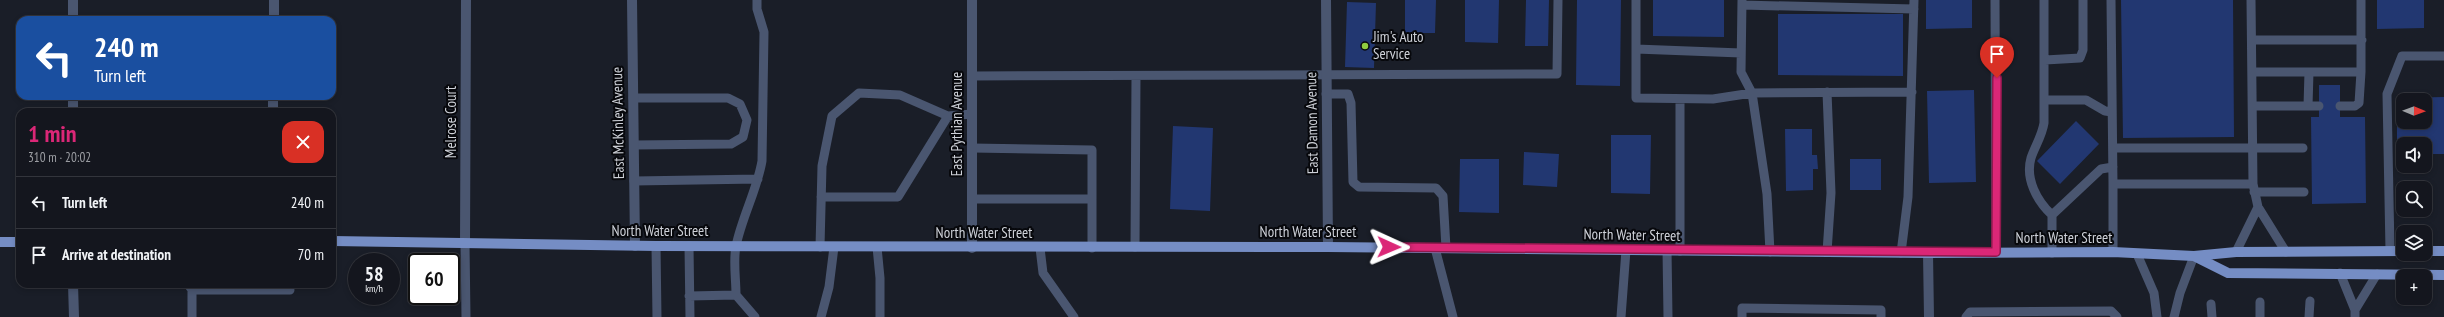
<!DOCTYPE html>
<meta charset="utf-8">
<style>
:root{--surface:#14161e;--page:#1d1f27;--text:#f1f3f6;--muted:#9d9fa4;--line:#33353c;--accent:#db2777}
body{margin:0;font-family:"PT Sans Narrow",sans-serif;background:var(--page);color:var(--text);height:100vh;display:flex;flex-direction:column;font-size:15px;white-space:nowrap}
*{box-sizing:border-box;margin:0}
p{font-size:13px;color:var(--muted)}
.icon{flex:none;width:22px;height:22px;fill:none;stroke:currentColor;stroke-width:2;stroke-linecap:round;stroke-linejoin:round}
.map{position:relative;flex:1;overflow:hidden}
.details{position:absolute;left:16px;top:108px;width:320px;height:180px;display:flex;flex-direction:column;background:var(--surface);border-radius:12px;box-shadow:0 2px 6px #0003,0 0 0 1px var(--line)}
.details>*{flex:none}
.hud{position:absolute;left:16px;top:16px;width:320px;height:84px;border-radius:12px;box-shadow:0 2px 6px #0003,0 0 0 1px var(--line);background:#1a4fa0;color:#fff;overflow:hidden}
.needle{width:26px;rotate:91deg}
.controls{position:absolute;left:2396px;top:93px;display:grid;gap:8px}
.controls a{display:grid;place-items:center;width:36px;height:36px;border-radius:8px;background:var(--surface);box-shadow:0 2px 6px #0003,0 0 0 1px var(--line);font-size:20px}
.speed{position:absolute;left:348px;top:253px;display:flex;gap:8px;font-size:20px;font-weight:700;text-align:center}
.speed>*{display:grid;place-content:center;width:52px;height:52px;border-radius:50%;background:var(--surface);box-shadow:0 2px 6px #0003,0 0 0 1px var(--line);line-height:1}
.speed small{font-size:10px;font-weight:400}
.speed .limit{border:2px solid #111;border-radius:6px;background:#fff;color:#111}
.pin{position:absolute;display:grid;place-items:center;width:34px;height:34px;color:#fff;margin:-41px -17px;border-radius:50% 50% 50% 0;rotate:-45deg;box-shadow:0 0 4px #0007}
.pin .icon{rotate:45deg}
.me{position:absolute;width:44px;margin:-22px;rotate:91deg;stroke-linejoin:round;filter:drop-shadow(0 0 3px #0008)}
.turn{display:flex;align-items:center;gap:14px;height:84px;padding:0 12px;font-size:18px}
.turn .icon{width:52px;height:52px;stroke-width:2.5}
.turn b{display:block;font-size:28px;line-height:34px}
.round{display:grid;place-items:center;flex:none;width:42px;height:42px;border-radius:12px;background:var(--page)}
.summary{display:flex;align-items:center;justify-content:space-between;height:68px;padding:0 12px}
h1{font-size:24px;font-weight:700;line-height:30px;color:var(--accent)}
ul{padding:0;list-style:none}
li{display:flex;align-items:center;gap:12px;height:52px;padding:0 12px;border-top:1px solid var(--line)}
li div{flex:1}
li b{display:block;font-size:15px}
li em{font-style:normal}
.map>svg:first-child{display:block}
.building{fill:#223771;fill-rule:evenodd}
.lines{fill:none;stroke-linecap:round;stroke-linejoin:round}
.service{stroke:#4a5670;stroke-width:9}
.minor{stroke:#4a5670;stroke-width:10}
.primary{stroke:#758dc4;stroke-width:10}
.route-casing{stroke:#8e194d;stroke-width:10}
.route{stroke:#db2777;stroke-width:7}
.poi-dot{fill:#90cd40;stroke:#07080c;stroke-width:1.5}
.labels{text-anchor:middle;stroke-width:4;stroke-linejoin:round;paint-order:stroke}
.poi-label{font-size:15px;fill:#ced1d8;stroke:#07080c;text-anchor:start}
.street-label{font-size:15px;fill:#ced1d8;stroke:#07080c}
</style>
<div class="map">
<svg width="2444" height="317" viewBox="0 0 2444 317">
<rect width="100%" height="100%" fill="#1a1e28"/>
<path class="building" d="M 1405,0 L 1436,0 L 1435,33 L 1405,33 Z
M 1465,0 L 1499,0 L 1498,43 L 1465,42 Z
M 1526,0 L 1549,0 L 1548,46 L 1525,46 Z
M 1577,0 L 1621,0 L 1620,86 L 1576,85 Z
M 1653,0 L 1724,0 L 1724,37 L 1653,36 Z
M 1926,0 L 1972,0 L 1972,28 L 1926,29 Z
M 2121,0 L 2233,0 L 2234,137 L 2123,138 Z
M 2377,0 L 2424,0 L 2424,28 L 2377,29 Z
M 1347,2 L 1376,3 L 1374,68 L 1345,67 Z
M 1778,14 L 1903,14 L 1903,76 L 1778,75 Z
M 2319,85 L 2340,85 L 2340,117 L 2365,117 L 2366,203 L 2312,204 L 2311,117 L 2319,117 Z
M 1974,90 L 1976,182 L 1929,183 L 1927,91 Z
M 2444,97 L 2444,154 L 2425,154 L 2425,144 L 2403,144 L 2403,154 L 2397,154 L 2397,98 ZM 2403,100 L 2425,100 L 2425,122 L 2403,122 Z
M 2076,121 L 2099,144 L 2060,184 L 2037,161 Z
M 1173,126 L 1213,128 L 1210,211 L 1170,209 Z
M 1785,129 L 1812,129 L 1812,155 L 1817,155 L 1818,169 L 1813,169 L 1813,190 L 1786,191 Z
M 1611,135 L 1651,135 L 1650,194 L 1611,193 Z
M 1524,152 L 1559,154 L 1557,187 L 1523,185 Z
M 1460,159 L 1499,159 L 1499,213 L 1459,212 Z
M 1850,159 L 1881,159 L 1881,190 L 1850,190 Z"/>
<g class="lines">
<path class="service" d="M 1742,0 L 1741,72 L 1752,93 L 1767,194 L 1770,252
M 1995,0 L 1996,252
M 2044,0 L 2044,123 C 2042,136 2035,146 2031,158 C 2025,179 2037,201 2052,215 L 2052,253
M 2111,0 L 2113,184
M 2251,0 L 2253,184 L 2258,207
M 1742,5 L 1914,9
M 2252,40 L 2362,40
M 1636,49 L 1636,0
M 1741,53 L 1636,49 L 1636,98 L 1713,99 L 1752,93 L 1912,92
M 2045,60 L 2080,58 L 2083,50 L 2083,0
M 2252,72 L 2361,72 L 2361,0
M 972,76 L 1557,74 L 1558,0
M 1326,94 L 1348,94 L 1351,103 L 1353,182 L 1359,187 L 1436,188 L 1443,196 L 1446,248
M 633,98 L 728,98 L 740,104 L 747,120 L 743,137 L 731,144 L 634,145
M 1680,99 L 1680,251
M 2044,100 L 2086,100 L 2105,111 L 2112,112
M 2253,106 L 2319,106
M 2308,106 L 2309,72
M 2340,106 L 2355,106 L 2359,103 L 2361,72
M 972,148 L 1092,150 L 1092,248
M 2113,148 L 2303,148
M 634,181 L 758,179
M 2254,192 L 2304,192
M 821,197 L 898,197 L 948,116
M 972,199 L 1092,199
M 2052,215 L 2101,169 L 2113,167
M 465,244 L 466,317
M 656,246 L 657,317
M 689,246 L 690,317
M 820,247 L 822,166 L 832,116 L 859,93 L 900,95 L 948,116 L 972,114
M 877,247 L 880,278 L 880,317
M 1135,247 L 1136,76
M 1040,248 L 1043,273 L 1074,317
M 1435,248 L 1453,317
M 1667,250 L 1668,317
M 2390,251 L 2387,94 L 2402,56 L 2444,56
M 1827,252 L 1831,193 L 1827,92
M 2113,252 L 2113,184 L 2253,184
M 2236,252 L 2258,207 L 2286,252
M 1901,253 L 1908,197 L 1914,0
M 2137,254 L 2154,293 L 2157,317
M 2340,273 L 2355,310 L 2355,317
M 188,284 L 192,290 L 192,317
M 192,290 L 290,290
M 689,296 L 736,295
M 2211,304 L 2212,317
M 2355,310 L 2377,274
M 755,317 L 736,295 C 736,279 733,261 736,246 C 742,217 757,190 762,161 L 764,32 L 757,9 L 757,0
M 821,317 L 829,287 L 834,247
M 1621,317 L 1626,250
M 1742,317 L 1742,308 L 1881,310 L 1881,317
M 1966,317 L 1970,312 L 2111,311 L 2117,317
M 2174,317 L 2180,293 L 2194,256
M 2260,317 L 2260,302
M 2309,317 L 2310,301"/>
<path class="minor" d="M 632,0 L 635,246
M 972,0 L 972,248
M 1326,0 L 1328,247
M 73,20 L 73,0
M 274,20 L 274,0
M 73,112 L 73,96
M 273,112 L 273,96
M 465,244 L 466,0
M 1928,253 L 1929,317
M 73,284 L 74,317"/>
<path class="primary" d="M 332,241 L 656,246 L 1328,247 L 1928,253 L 2113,252 L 2194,256 L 2236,252 L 2403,251
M 0,242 L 20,242
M 2425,251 L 2444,251
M 2194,256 L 2228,273 L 2444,275"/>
</g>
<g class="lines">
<g class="route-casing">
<path id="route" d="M 1389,247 L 1996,252 L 1997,78"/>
</g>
<use href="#route" class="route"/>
</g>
<circle class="poi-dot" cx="1365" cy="46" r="4"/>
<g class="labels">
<g class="poi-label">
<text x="1373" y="42">Jim's Auto<tspan x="1373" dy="17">Service</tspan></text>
</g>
<g class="street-label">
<text transform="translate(451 122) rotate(-90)" y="5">Melrose Court</text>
<text transform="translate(618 123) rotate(-91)" y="5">East McKinley Avenue</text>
<text transform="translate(1312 123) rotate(-91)" y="5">East Damon Avenue</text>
<text transform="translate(957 124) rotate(-90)" y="5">East Pythian Avenue</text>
<text x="660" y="236">North Water Street</text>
<text x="1308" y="237">North Water Street</text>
<text x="984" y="238">North Water Street</text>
<text transform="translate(1632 235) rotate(1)" y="5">North Water Street</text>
<text x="2064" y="243">North Water Street</text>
</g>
</g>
</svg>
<div class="controls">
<a><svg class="needle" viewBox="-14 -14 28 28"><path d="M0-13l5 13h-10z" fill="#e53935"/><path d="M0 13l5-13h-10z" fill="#9d9fa4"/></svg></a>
<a><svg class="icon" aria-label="sound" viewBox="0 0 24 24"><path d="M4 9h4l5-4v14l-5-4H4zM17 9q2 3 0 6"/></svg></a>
<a><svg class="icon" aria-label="search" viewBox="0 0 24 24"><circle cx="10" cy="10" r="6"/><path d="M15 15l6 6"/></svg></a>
<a><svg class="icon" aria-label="layers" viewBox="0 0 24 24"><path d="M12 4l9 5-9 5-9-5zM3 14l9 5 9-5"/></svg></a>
<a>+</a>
</div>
<div class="speed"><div>58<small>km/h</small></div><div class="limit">60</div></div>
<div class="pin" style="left:1997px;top:78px;background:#d93025"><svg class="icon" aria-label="arrive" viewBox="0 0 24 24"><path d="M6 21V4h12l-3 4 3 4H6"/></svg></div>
<svg class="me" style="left:1389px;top:247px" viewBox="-20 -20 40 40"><path d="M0-17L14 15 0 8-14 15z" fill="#db2777" stroke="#fff" stroke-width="4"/></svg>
<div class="hud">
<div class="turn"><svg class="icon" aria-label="left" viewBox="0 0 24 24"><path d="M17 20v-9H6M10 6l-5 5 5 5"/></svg><div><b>240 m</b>Turn left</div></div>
</div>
<section class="details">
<div class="summary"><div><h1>1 min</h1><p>310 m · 20:02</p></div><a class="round" style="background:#d93025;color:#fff"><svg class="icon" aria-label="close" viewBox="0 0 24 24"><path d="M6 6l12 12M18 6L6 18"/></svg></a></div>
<ul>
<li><svg class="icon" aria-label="left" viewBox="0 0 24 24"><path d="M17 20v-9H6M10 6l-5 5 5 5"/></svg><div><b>Turn left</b></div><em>240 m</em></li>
<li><svg class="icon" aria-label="arrive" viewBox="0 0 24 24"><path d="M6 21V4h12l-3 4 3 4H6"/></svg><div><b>Arrive at destination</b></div><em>70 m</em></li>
</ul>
</section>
</div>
